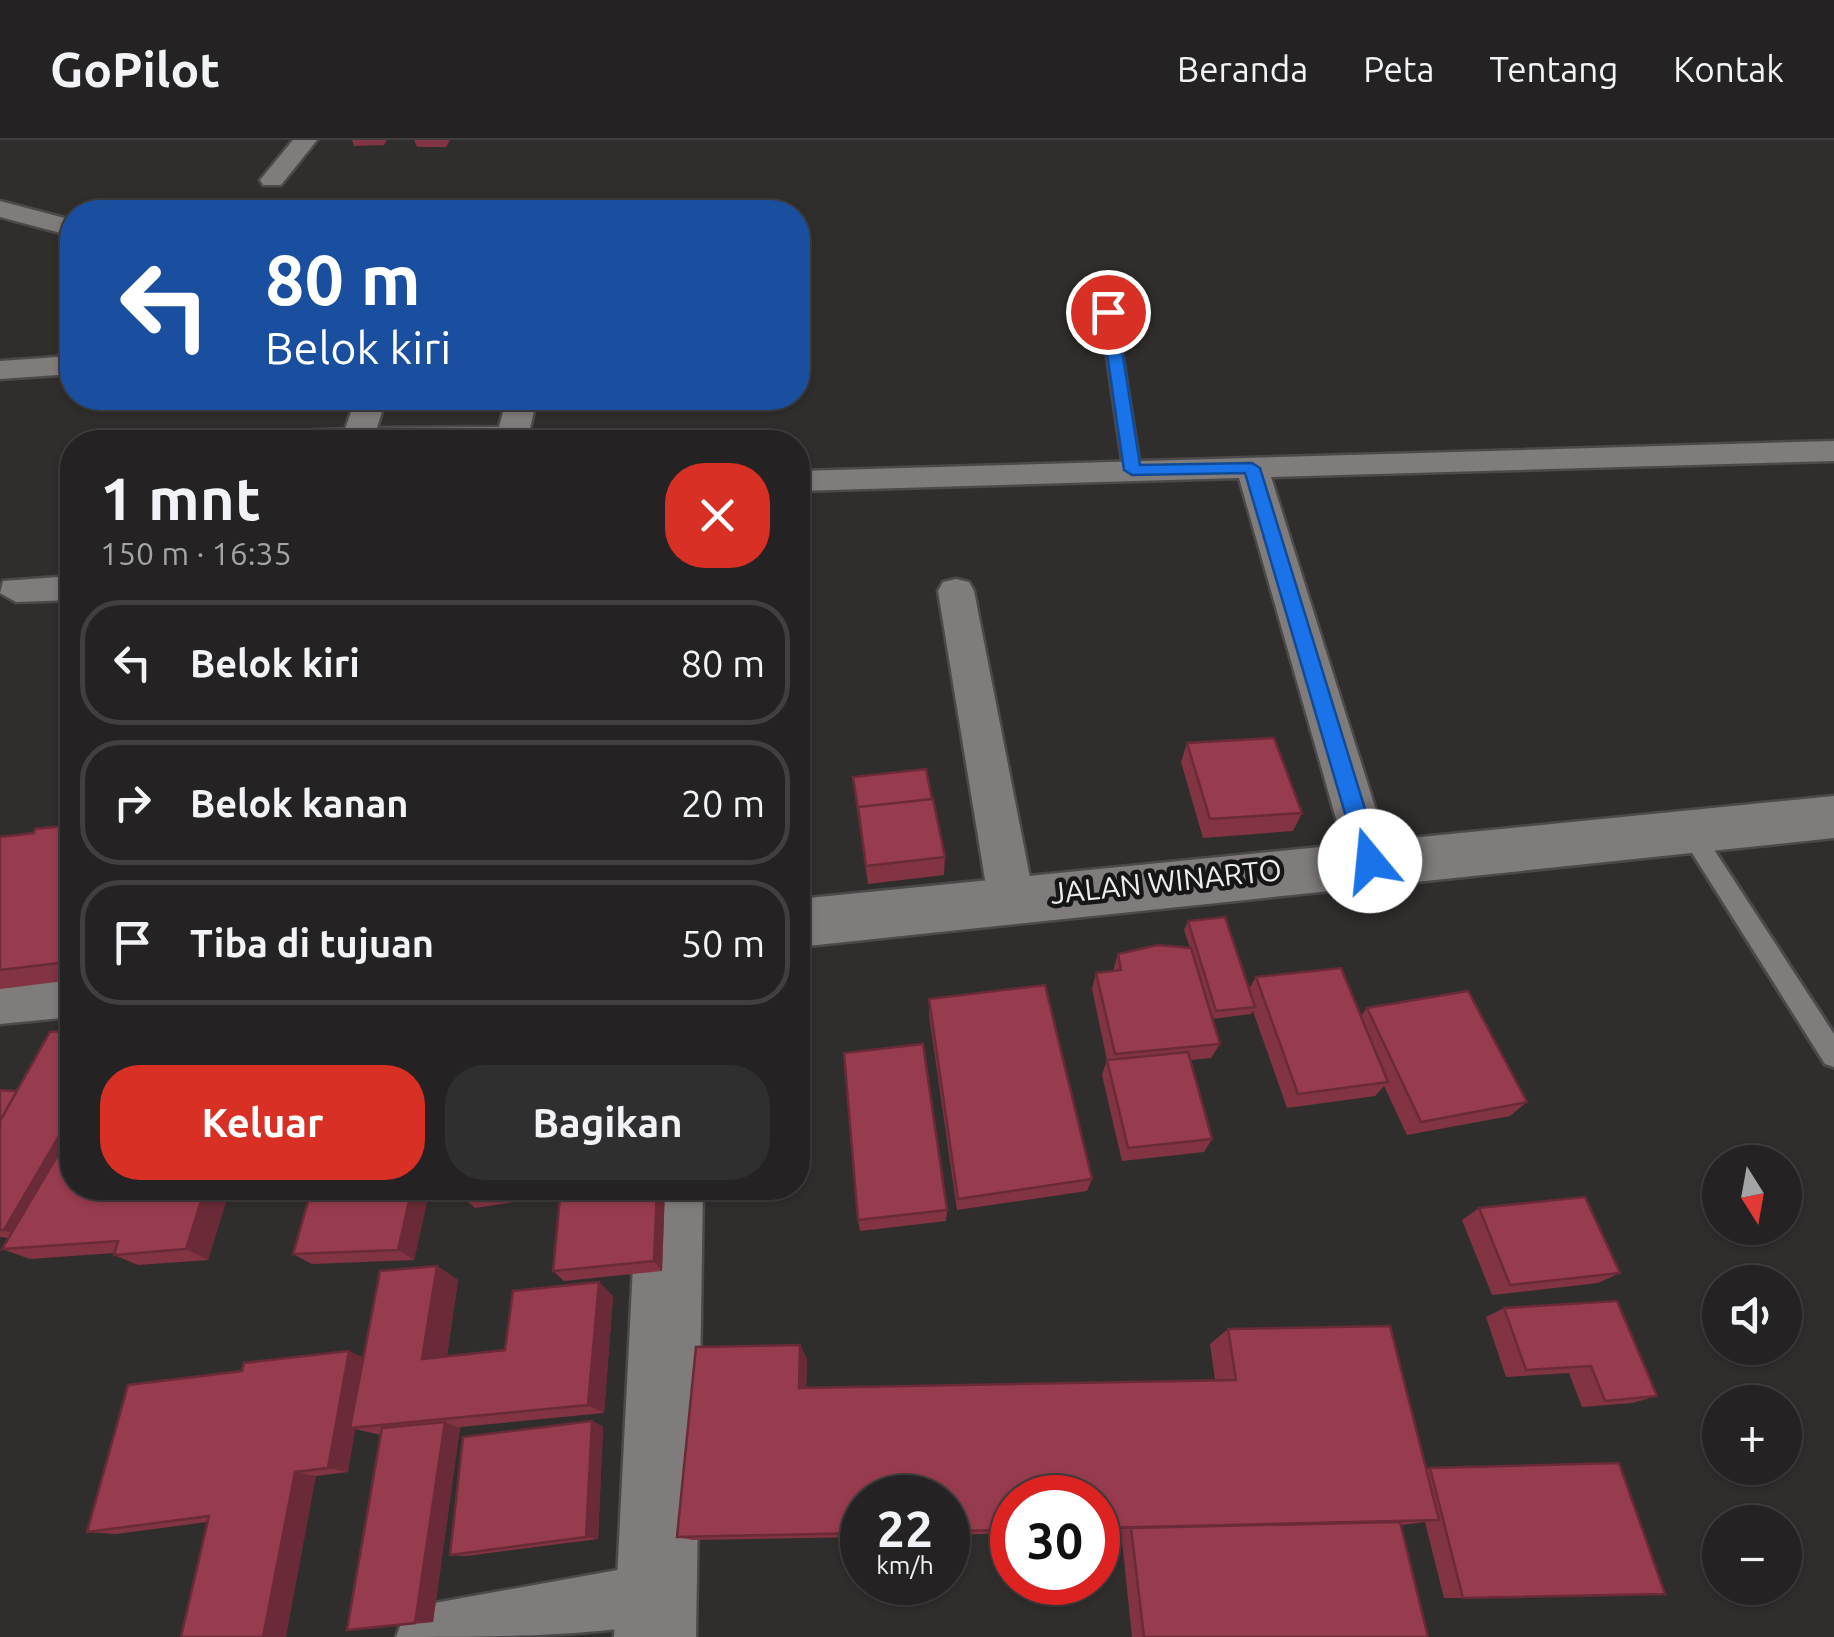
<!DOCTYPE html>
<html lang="id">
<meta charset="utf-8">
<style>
:root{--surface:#242222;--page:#302f2f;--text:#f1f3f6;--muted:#a3a4a5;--line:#413f40;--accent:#d93025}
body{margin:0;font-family:Ubuntu,sans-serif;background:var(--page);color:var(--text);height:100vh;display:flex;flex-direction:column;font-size:38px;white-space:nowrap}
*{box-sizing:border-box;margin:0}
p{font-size:32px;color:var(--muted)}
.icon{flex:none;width:55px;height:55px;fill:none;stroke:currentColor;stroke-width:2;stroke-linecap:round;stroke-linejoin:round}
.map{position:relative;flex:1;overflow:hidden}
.panel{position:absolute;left:60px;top:290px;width:750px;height:770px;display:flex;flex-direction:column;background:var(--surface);border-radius:40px;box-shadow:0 2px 8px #0004,0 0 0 2px var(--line)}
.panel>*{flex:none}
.top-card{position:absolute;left:60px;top:60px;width:750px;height:210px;border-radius:40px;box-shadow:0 2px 8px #0004,0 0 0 2px var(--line);background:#1a4fa0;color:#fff;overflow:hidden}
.needle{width:65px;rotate:169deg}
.fabs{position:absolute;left:1702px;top:1005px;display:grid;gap:20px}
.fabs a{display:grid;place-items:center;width:100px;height:100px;border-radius:50%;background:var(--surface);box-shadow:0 2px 8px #0004,0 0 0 2px var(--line);font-size:50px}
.speed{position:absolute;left:840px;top:1335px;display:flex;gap:20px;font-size:50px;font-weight:700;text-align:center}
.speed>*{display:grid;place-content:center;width:130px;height:130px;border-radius:50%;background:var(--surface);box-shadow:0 2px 8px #0004,0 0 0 2px var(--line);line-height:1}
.speed small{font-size:25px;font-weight:400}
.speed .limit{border:15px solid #d22;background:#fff;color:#111}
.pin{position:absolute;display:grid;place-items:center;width:85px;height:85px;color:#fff;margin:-42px;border:5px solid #fff;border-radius:50%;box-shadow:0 2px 10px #0007}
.me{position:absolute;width:110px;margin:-55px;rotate:343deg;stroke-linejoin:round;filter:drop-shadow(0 0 8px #0008)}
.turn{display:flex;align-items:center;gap:35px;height:210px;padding:0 40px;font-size:45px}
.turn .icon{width:130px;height:130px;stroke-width:2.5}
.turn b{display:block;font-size:70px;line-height:85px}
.round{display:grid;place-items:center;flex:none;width:105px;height:105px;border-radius:40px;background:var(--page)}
.summary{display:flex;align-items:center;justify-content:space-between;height:170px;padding:0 40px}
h1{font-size:60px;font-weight:700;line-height:75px}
.action{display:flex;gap:20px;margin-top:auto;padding:20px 40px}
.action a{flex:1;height:115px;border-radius:40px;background:var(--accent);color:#fff;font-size:40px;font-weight:700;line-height:115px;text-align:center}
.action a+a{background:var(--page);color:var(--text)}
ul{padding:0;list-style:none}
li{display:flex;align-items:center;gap:30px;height:125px;margin:0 20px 15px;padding:0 20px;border:5px solid var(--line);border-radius:40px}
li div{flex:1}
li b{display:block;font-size:38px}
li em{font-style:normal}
header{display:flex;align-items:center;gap:60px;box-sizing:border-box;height:140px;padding:0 50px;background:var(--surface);border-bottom:2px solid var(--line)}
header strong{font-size:48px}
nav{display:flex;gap:55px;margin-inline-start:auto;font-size:35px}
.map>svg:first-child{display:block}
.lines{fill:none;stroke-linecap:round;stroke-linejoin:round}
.service-casing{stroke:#4b4949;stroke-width:6}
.minor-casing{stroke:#4b4949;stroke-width:5}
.tertiary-casing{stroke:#4b4949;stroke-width:5}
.service{fill:#7f7c7b;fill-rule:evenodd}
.minor{fill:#7f7c7b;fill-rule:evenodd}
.tertiary{fill:#7f7c7b;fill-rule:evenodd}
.wall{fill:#823443}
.shaded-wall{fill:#6a2a37}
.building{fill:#973c4e;stroke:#6a2a37;stroke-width:2.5}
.route{fill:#1a73e8;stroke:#114b97;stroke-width:2.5}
.labels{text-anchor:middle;stroke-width:9;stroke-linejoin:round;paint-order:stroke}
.street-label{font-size:30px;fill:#eeecec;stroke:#171616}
</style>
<header>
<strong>GoPilot</strong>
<nav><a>Beranda</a><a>Peta</a><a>Tentang</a><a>Kontak</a></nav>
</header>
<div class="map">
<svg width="1834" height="1497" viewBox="0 0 1834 1497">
<rect width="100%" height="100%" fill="#302e2d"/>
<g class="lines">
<g class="service-casing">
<path id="service" d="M 1108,168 L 1115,172 L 1140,330 L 1132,335 L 1124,330 L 1101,172 Z
M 1690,682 L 1698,685 L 1834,894 L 1834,927 L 1825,924 L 1682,697 L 1679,691 Z"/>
</g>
<g class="minor-casing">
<path id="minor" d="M 293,0 L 317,0 L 281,45 L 263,45 L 260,40 Z
M 0,61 L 72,80 L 72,96 L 0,77 Z
M 72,216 L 72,234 L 0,239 L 0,221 Z
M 356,258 L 386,258 L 377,288 L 499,287 L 507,258 L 537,258 L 529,293 L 537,302 L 258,302 L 263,295 L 274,292 L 345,289 Z
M 1834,301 L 1834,321 L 1271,337 L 1392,721 L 1386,734 L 1370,739 L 1354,734 L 1348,721 L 1239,338 L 798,351 L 798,331 Z
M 72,436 L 72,460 L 16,462 L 0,453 L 3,441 Z
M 956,439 L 969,442 L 974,451 L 1034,758 L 1027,771 L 1011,777 L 995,771 L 988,758 L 938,451 L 943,442 Z
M 656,1423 L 679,1433 L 689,1456 L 679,1479 C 605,1497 478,1497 396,1497 L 405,1473 L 429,1464 Z"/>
</g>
<g class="tertiary-casing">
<path id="tertiary" d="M 1834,656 L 1834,698 L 798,807 L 798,759 Z
M 72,825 L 72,877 L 0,884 L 0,832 Z
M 637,1048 L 703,1048 L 696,1497 L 614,1497 Z"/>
</g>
<use href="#service" class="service"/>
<use href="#minor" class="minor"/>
<use href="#tertiary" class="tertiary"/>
</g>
<path class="wall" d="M 352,0 L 387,0 L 384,5 L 354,6 Z
M 414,0 L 450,0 L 446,7 L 417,7 Z
M 1187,603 L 1302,673 L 1293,691 L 1203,698 L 1181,622 Z
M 854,647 L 932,659 L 945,717 L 944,735 L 868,744 Z
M 72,685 L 72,840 L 0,849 L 0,697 L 34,693 Z
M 1188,781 L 1249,849 L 1256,837 L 1361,876 L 1367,868 L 1527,962 L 1510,976 L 1407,995 L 1384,946 L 1375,956 L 1287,968 L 1253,871 L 1251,874 L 1212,879 L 1220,904 L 1211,918 L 1191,920 L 1212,999 L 1204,1012 L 1122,1021 L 1102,935 L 1107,920 L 1092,849 L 1096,833 L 1113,831 L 1118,814 L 1190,808 L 1184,790 Z
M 929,859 L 1092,1039 L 1087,1051 L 957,1070 L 929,875 Z
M 0,950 L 72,1048 L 430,1048 L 414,1120 L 312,1124 L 293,1114 L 312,1049 L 228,1055 L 208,1120 L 138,1125 L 114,1115 L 114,1113 L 30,1119 L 2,1109 L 8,1098 L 0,1097 Z
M 462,1048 L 665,1048 L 662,1131 L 564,1141 L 553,1131 L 560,1055 L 475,1068 L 461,1056 Z
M 1479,1068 L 1620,1133 L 1598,1143 L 1492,1155 L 1462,1080 Z
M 947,1070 L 946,1081 L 860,1091 L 858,1080 Z
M 437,1126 L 458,1140 L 447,1216 L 505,1210 L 613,1156 L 604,1273 L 460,1287 L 433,1482 L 368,1489 L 381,1295 L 355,1289 L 348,1332 L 316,1336 L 207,1382 L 116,1394 L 87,1392 L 364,1218 Z
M 1504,1168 L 1657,1256 L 1632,1263 L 1582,1267 L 1569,1233 L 1506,1237 L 1486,1177 Z
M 1228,1189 L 1426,1329 L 1430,1328 L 1463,1458 L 1444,1458 L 1425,1382 L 1401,1385 L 1428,1497 L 1132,1497 L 1121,1391 L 1098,1391 L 1098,1358 L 1012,1358 L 1012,1393 L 948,1395 L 948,1358 L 862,1358 L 862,1397 L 692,1400 L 677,1397 L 800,1205 L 807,1219 L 806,1248 L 1215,1240 L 1210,1204 Z
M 592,1281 L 603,1287 L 598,1399 L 466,1416 L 450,1415 Z"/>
<path class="shaded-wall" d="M 72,803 L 72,827 L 66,822 Z
M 72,974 L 72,1029 L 31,1101 L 4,1090 Z
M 205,1048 L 214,1048 L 228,1055 L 208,1120 L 186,1109 Z
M 412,1048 L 430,1048 L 414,1120 L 398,1110 Z
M 657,1048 L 665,1048 L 662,1131 L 654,1121 Z
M 437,1126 L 458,1140 L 445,1229 L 422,1219 Z
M 599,1142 L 613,1156 L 604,1273 L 588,1265 Z
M 800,1205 L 807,1219 L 806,1260 L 799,1248 Z
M 349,1211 L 367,1219 L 350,1288 L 355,1289 L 348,1332 L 328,1328 Z
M 592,1281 L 603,1287 L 598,1399 L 586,1397 Z
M 445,1282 L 460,1288 L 433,1482 L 415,1483 Z
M 295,1332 L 316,1336 L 286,1497 L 263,1497 Z"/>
<path class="building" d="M 1274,598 L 1302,673 L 1210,679 L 1187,603 Z
M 926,629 L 932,659 L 858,667 L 859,676 L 853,637 Z
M 933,659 L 945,717 L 866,726 L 858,667 Z
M 72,685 L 72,803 L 66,822 L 0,830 L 0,697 L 34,693 L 35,689 Z
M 1225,777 L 1255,867 L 1216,871 L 1188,781 Z
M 1158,805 L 1191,808 L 1220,904 L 1115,914 L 1096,833 L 1121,830 L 1118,814 Z
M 1341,828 L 1388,942 L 1298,954 L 1256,837 Z
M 1045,845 L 1092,1039 L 958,1059 L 929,859 Z
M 1468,851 L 1527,962 L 1421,982 L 1367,868 Z
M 72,890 L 72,974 L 4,1090 L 0,1090 L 0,981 L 50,892 Z
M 923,904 L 947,1070 L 858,1080 L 844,913 Z
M 1188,912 L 1212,999 L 1128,1008 L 1107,920 Z
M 0,950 L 17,951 L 0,981 Z
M 72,991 L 72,1048 L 205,1048 L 186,1109 L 114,1115 L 118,1101 L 2,1109 Z
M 312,1048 L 412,1048 L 398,1110 L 293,1114 Z
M 462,1048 L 519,1048 L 461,1056 Z
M 561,1048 L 657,1048 L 654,1121 L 553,1131 Z
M 1585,1057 L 1620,1133 L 1510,1145 L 1479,1068 Z
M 437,1126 L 422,1219 L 505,1210 L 513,1151 L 599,1142 L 588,1265 L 350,1288 L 380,1131 Z
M 1617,1161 L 1657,1256 L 1605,1261 L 1591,1226 L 1526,1230 L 1504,1168 Z
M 1390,1186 L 1439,1380 L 1098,1388 L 1098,1358 L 1012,1358 L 1012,1390 L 948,1391 L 948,1358 L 862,1358 L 862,1393 L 677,1397 L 696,1207 L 800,1205 L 799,1248 L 1236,1240 L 1228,1189 Z
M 349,1211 L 328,1328 L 295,1332 L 263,1497 L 181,1497 L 209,1376 L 87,1392 L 128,1245 L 242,1231 L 244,1223 Z
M 592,1281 L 586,1397 L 450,1415 L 463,1297 Z
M 445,1282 L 415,1483 L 347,1490 L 382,1288 Z
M 1619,1323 L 1665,1454 L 1463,1458 L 1430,1328 Z
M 1400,1382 L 1428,1497 L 1144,1497 L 1131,1388 Z"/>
<path class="route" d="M 1108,168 L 1116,172 L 1140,325 L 1252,323 L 1260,328 L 1381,721 L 1378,728 L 1370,730 L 1359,721 L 1245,333 L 1132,335 L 1124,330 L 1101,172 Z"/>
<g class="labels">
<g class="street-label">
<text transform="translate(1166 742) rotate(-6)" y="10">JALAN WINARTO</text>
</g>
</g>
</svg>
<div class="fabs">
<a><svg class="needle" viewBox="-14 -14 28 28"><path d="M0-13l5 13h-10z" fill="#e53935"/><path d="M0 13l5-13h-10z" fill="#a3a4a5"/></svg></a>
<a><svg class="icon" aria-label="sound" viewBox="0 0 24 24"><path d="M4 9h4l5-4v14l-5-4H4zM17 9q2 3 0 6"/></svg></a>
<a>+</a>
<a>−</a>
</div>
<div class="speed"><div>22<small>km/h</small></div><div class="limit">30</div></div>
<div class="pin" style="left:1108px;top:172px;background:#d93025"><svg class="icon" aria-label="arrive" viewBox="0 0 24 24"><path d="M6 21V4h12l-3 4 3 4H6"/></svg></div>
<svg class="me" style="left:1370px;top:721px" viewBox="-20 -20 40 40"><circle r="19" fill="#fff"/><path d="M0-13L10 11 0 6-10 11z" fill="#1a73e8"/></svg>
<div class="top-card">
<div class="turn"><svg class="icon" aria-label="left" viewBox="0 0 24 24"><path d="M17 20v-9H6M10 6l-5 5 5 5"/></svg><div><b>80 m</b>Belok kiri</div></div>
</div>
<section class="panel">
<div class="summary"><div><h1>1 mnt</h1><p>150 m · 16:35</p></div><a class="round" style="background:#d93025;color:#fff"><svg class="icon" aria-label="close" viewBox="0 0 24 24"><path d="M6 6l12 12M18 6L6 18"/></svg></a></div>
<ul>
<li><svg class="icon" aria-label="left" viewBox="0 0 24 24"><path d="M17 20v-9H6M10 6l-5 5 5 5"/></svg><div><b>Belok kiri</b></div><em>80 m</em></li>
<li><svg class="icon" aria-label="right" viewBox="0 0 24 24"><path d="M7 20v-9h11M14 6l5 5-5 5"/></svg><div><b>Belok kanan</b></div><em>20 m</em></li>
<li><svg class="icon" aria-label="arrive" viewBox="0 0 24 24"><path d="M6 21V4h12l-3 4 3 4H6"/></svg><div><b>Tiba di tujuan</b></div><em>50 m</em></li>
</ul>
<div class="action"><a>Keluar</a><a>Bagikan</a></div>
</section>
</div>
